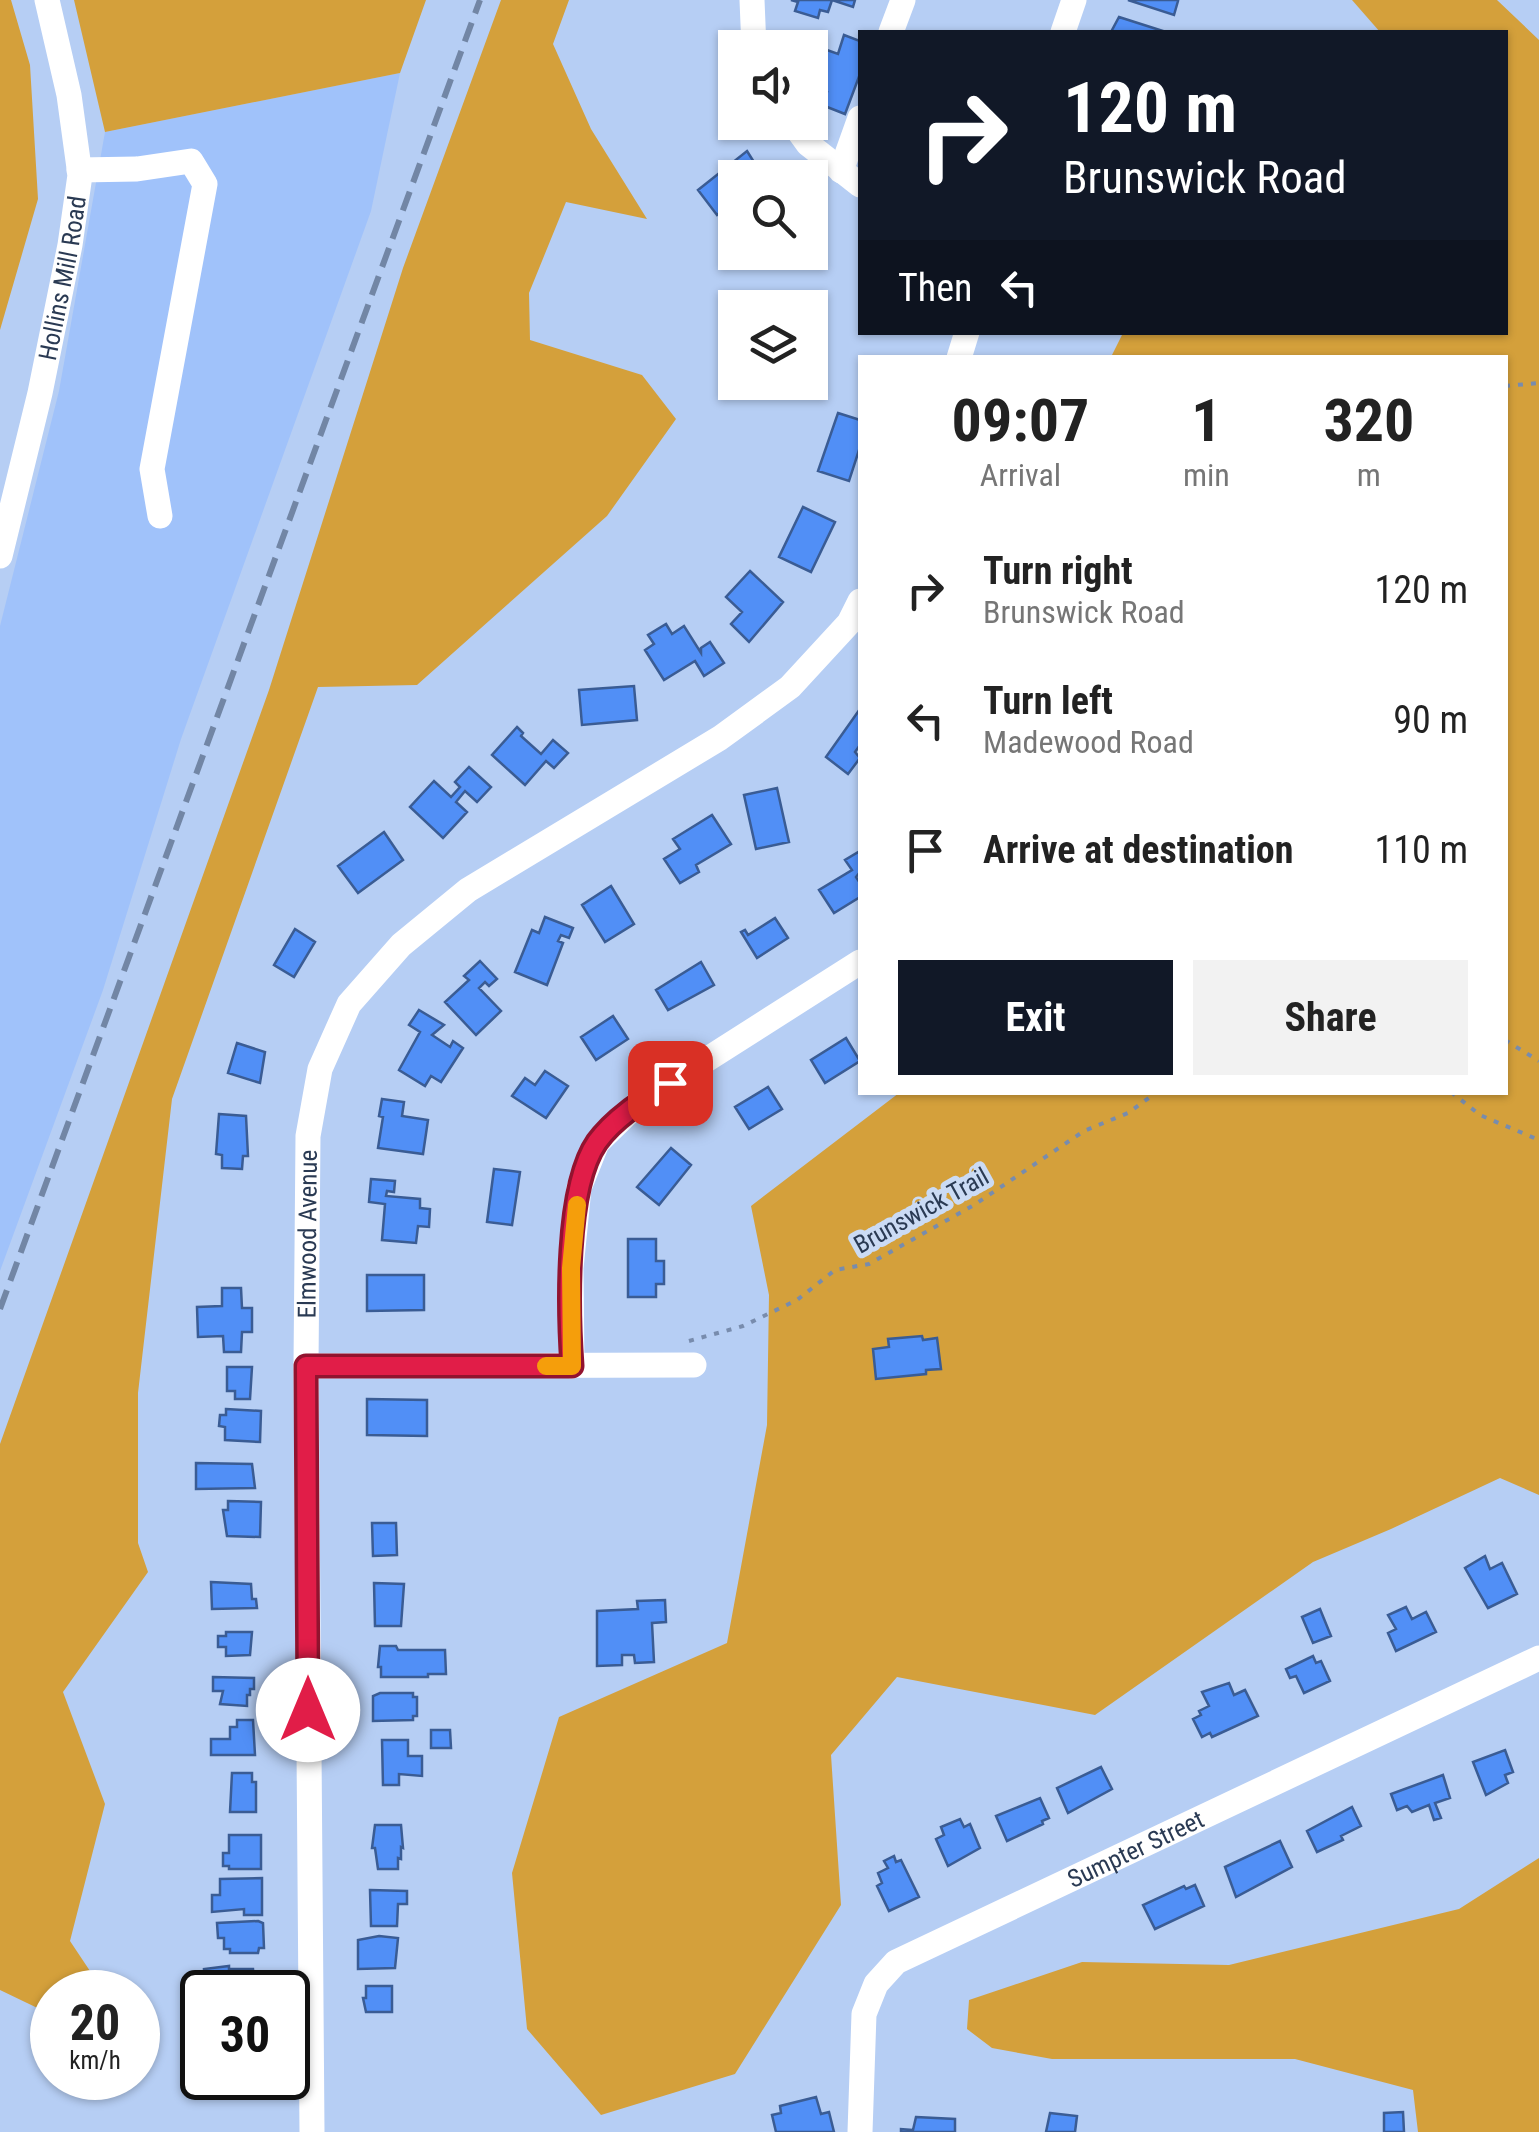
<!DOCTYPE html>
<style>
:root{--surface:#fff;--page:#f2f2f2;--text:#222;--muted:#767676;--accent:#111827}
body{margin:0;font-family:"Roboto Condensed",sans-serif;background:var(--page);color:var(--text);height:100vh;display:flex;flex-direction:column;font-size:38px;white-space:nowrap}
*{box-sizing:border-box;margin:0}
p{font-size:32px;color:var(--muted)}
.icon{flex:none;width:55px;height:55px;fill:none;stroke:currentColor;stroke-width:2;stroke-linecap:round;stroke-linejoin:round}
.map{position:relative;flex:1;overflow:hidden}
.sheet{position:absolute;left:858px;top:355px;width:650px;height:740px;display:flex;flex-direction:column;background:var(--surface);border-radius:0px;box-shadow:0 2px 8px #0004}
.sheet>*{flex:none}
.hud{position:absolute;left:858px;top:30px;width:650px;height:305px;border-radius:0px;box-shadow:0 2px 8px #0004;background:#111827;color:#fff;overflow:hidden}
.tools{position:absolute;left:718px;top:30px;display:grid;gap:20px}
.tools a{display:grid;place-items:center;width:110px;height:110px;border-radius:0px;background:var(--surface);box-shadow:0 2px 8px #0004;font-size:50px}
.speed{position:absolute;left:30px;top:1970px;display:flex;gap:20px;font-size:50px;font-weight:700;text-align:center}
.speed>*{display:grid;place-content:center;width:130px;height:130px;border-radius:50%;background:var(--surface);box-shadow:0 2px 8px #0004;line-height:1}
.speed small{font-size:25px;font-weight:400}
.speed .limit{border:5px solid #111;border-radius:15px;background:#fff;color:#111}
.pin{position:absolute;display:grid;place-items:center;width:85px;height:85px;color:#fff;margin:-42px;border-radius:20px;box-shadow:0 5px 15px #0006}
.me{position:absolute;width:110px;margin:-55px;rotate:0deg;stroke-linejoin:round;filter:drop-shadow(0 0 8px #0008)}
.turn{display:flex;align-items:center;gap:35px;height:210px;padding:0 40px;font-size:45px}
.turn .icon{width:130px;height:130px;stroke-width:2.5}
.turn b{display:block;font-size:70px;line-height:85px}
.then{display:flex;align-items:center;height:95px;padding:0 40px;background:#0003;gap:20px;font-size:38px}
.eta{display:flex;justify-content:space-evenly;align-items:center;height:170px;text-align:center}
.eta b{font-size:60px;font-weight:700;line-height:70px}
.action{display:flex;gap:20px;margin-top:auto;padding:20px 40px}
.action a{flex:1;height:115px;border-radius:0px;background:var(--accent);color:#fff;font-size:40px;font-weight:700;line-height:115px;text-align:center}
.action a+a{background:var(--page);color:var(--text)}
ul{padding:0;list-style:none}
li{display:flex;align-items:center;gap:30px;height:130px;padding:0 40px}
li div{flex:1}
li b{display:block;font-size:38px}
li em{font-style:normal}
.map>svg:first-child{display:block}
.built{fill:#a0c2fa}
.green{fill:#d4a03b}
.building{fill:#518ff6;stroke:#3a5c94;stroke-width:2.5}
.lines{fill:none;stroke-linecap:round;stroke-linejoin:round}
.path{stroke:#788cad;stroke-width:4;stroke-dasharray:5 8;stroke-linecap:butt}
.minor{stroke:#fff;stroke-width:25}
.rail{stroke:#7286a5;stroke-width:6;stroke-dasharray:20 10;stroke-linecap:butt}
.route-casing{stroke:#92132f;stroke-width:25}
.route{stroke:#e11d48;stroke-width:18}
.slow{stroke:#f59e0b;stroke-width:18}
.labels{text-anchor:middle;stroke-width:10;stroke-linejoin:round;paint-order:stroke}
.street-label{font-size:25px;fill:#2a3a53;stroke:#cbdbf4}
</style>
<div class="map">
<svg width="1539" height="2132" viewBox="0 0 1539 2132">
<rect width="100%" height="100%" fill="#b6cef4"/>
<path class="built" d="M 400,73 L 371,211 L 181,739 L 103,990 L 0,1271 L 0,626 L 59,391 L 105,132 Z"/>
<path class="green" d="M 0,0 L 11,0 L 30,65 L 38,199 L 0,330 Z
M 74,0 L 426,0 L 400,73 L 105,132 Z
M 501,0 L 569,0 L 553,44 L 591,129 L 647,219 L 566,202 L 529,293 L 530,340 L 642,375 L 676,419 L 607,516 L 417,685 L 318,687 L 172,1099 L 138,1393 L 138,1543 L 148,1572 L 63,1692 L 105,1804 L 70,1941 L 104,1992 L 52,1992 L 52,2015 L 0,1990 L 0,1444 L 269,690 L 403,268 Z
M 1352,0 L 1497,0 L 1539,40 L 1539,1495 L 1500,1478 L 1391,1529 L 1313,1562 L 1095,1715 L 897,1677 L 831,1755 L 841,1905 L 735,2074 L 601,2115 L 527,2029 L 512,1873 L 559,1717 L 727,1643 L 767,1425 L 769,1295 L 751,1206 L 899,1093 L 1505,1092 L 1505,358 L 1111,357 L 1122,335 L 1505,332 L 1505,32 L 1380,32 Z
M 1539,1858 L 1539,2132 L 1418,2132 L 1413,2090 L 1295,2059 L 1052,2059 L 992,2048 L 967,2029 L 969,2000 L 1082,1962 L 1229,1965 L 1459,1909 Z"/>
<path class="building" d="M 791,0 L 855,0 L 853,7 L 832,0 L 828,12 L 820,10 L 818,18 L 795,11 L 798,2 Z
M 1128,0 L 1176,0 L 1178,1 L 1174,15 Z
M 1119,17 L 1166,32 L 1111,32 Z
M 844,35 L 860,41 L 860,74 L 845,114 L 822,105 L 827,92 L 814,88 L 824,49 L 838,54 Z
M 747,151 L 764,178 L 735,178 L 735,214 L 729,218 L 723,210 L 717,215 L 698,190 Z
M 838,413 L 860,420 L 860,447 L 849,481 L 818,471 Z
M 803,507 L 835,522 L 811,572 L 779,557 Z
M 750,571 L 783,602 L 749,642 L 731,624 L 742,612 L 726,597 Z
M 666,624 L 672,634 L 684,626 L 701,653 L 701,648 L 710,642 L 724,663 L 704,676 L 695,661 L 664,680 L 645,650 L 654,644 L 648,635 Z
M 634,686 L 637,720 L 582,725 L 579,690 Z
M 860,709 L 860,745 L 855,752 L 860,758 L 848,774 L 826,757 Z
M 517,727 L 523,733 L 521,736 L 541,754 L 553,740 L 568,753 L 554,768 L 546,761 L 525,785 L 492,755 Z
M 469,767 L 491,787 L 477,802 L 465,791 L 456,802 L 467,812 L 443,838 L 410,807 L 434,781 L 451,797 L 460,787 L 455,782 Z
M 777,788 L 789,842 L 756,849 L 744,795 Z
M 712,815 L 731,844 L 696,865 L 699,872 L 680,883 L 664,859 L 680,849 L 673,839 Z
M 384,832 L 403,860 L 358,893 L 338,866 Z
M 860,851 L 860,872 L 856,877 L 860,883 L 860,897 L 834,913 L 819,890 L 852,870 L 845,860 Z
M 611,886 L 634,924 L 605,942 L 582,905 Z
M 545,917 L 573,928 L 569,938 L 561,935 L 558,941 L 563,943 L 547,985 L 515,972 L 532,930 L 539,933 Z
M 775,918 L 788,938 L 757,958 L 741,932 L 745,930 L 748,935 Z
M 295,929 L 315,942 L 294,977 L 274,965 Z
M 480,961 L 497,979 L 489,986 L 485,982 L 479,988 L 501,1011 L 476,1035 L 445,1002 L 469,980 L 464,976 Z
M 701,962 L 714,985 L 668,1010 L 656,990 Z
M 419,1010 L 444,1025 L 432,1035 L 450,1047 L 453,1041 L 463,1048 L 441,1082 L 431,1076 L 425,1086 L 399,1070 L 420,1032 L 409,1025 Z
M 613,1016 L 628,1039 L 596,1060 L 581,1037 Z
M 846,1038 L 860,1061 L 825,1083 L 811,1060 Z
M 237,1043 L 265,1052 L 260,1083 L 228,1073 Z
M 545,1071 L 568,1086 L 546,1118 L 512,1096 L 525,1078 L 535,1085 Z
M 768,1087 L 782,1109 L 749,1129 L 735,1107 Z
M 382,1099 L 404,1102 L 402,1116 L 428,1120 L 423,1154 L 378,1148 L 383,1117 L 379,1116 Z
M 219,1114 L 246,1116 L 248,1156 L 243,1156 L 242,1169 L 222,1168 L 222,1155 L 216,1154 Z
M 671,1148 L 691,1165 L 659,1205 L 637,1187 Z
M 494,1169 L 520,1172 L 512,1225 L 487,1222 Z
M 371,1179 L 395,1181 L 394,1192 L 387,1191 L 386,1196 L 420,1199 L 420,1208 L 430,1209 L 429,1227 L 418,1226 L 416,1243 L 382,1240 L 385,1204 L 369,1202 Z
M 628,1239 L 656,1239 L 656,1261 L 664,1261 L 664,1284 L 656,1284 L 656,1297 L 628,1297 Z
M 367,1275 L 424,1275 L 424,1310 L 367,1311 Z
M 222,1288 L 241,1288 L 242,1308 L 252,1308 L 252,1332 L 242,1332 L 241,1352 L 224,1352 L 223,1336 L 198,1337 L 197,1307 L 222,1306 Z
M 922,1336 L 923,1340 L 937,1338 L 941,1369 L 926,1370 L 926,1374 L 876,1379 L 873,1349 L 889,1347 L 888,1339 Z
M 227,1367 L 252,1367 L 250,1399 L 235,1399 L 235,1391 L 227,1391 Z
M 367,1399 L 427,1400 L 427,1436 L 367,1435 Z
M 226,1409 L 261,1411 L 260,1442 L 225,1440 L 225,1427 L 219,1426 L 220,1415 L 226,1415 Z
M 196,1463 L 252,1464 L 255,1488 L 196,1489 Z
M 228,1501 L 261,1502 L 260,1537 L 227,1536 L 223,1510 L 228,1510 Z
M 372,1523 L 396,1523 L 397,1555 L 373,1556 Z
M 1485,1556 L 1490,1569 L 1502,1563 L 1517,1594 L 1488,1608 L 1465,1568 Z
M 211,1582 L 251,1584 L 252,1599 L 256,1599 L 257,1608 L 212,1609 Z
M 374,1583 L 404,1584 L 401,1626 L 375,1626 Z
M 665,1600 L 666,1622 L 652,1623 L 654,1662 L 635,1663 L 634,1655 L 622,1655 L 622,1665 L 597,1666 L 597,1611 L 638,1609 L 637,1601 Z
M 1406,1607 L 1412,1619 L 1426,1612 L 1436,1632 L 1396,1651 L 1388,1633 L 1396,1629 L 1388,1615 Z
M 1320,1609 L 1331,1636 L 1313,1643 L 1302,1617 Z
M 226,1632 L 252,1632 L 250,1655 L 226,1656 L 226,1647 L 218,1647 L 218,1636 L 226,1636 Z
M 380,1646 L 396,1646 L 398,1650 L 445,1650 L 446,1674 L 428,1674 L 428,1677 L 381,1677 L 381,1667 L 378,1667 Z
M 1313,1656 L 1316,1663 L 1321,1661 L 1330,1681 L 1304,1693 L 1296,1676 L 1290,1678 L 1286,1669 Z
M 213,1677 L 254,1678 L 254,1689 L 250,1689 L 250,1695 L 247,1695 L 247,1706 L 220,1704 L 223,1691 L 213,1691 Z
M 1229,1683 L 1234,1695 L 1245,1690 L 1258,1716 L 1212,1737 L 1210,1733 L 1202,1737 L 1193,1719 L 1201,1715 L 1199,1711 L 1209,1706 L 1202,1692 Z
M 380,1693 L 413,1693 L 413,1697 L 417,1697 L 417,1716 L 413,1716 L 413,1720 L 373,1721 L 373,1696 Z
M 237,1720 L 253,1720 L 255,1755 L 211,1755 L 211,1739 L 230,1739 L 230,1727 L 237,1727 Z
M 431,1730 L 450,1730 L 451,1748 L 431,1748 Z
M 382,1740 L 408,1740 L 408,1756 L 422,1756 L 422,1776 L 399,1774 L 399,1785 L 383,1785 Z
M 1505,1750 L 1513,1772 L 1505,1775 L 1508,1783 L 1486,1795 L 1473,1762 Z
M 1101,1767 L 1112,1789 L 1068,1813 L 1057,1788 Z
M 232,1773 L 252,1773 L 252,1782 L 256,1782 L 256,1812 L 230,1812 Z
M 1443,1775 L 1450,1798 L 1435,1803 L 1441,1818 L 1434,1820 L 1429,1805 L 1412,1812 L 1407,1806 L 1397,1810 L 1391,1794 Z
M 1040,1798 L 1049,1818 L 1042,1821 L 1043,1824 L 1007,1841 L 996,1816 Z
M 1352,1807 L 1361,1826 L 1341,1836 L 1343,1840 L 1317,1852 L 1307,1831 Z
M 960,1819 L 964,1827 L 970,1824 L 980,1848 L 948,1866 L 936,1839 L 944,1835 L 941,1827 Z
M 375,1825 L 401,1825 L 403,1848 L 401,1847 L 401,1859 L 398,1858 L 398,1869 L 378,1869 L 375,1848 L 372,1848 Z
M 229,1835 L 261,1835 L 261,1869 L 229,1869 L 229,1866 L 223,1866 L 223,1853 L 229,1853 Z
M 1280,1841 L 1292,1867 L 1236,1897 L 1225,1867 Z
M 894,1856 L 896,1862 L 901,1860 L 919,1897 L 889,1911 L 877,1886 L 882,1883 L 878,1873 L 888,1868 L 884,1861 Z
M 262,1878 L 262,1915 L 244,1915 L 244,1909 L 212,1912 L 212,1895 L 220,1895 L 220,1879 Z
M 1195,1885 L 1204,1906 L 1155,1929 L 1143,1905 L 1184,1886 L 1186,1889 Z
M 370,1890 L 407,1891 L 407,1904 L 398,1904 L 397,1926 L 371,1926 Z
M 258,1921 L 263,1923 L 264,1948 L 259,1948 L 258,1953 L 230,1953 L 230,1949 L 224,1949 L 224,1938 L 218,1938 L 217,1923 Z
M 379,1936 L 398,1938 L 395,1968 L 358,1969 L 358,1940 Z
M 229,1966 L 229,1969 L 253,1969 L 255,1992 L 205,1992 L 204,1969 Z
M 366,1986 L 392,1986 L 392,2012 L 366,2012 L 363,1998 L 366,1998 Z
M 225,2078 L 256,2078 L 256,2090 L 231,2090 L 231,2078 Z
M 816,2097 L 821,2114 L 829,2112 L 834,2132 L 776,2132 L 772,2115 L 781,2113 L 780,2106 Z
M 1403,2112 L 1404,2132 L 1384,2132 L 1384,2113 Z
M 1050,2113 L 1077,2116 L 1075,2132 L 1046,2132 Z
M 916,2117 L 955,2119 L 955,2132 L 901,2132 L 901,2129 L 913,2130 Z"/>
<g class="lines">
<path class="path" d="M 1505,386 L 1539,383
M 1505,1040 L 1539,1061
M 1451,1092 L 1480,1115 L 1539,1140
M 689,1341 L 743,1326 L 797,1300 L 835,1270 L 869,1264 L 974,1205 L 1084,1131 L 1128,1113 L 1157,1092"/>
<g class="minor">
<path d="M 752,0 L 754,48"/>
<path d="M 891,32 L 903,0"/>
<path d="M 1063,32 L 1074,0"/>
<path d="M 792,122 L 808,144 L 860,185"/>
<path d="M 79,170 L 137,169 L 191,161 L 205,184 L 152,469 L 160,516"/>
<path d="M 841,171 L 860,118"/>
<path d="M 959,358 L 967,332"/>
<path id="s1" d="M 0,556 L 40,393 L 70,245 L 80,175 L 69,95 L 47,0"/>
<path d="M 306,1366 L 694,1365"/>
<path d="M 572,1366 L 571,1268 L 579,1188 L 597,1143 L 637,1104 L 860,962"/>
<path id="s2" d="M 312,2132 L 306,1366 L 308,1136 L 320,1069 L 349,1004 L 401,945 L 468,890 L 720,738 L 790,687 L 849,623 L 860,601"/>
<path id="s3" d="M 860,2132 L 864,2014 L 876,1984 L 896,1962 L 1539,1658"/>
</g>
<path class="rail" d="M 0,1309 L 480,0"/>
</g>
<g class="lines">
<g class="route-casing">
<path id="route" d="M 308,1710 L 306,1366 L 572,1366 C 568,1310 565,1188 597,1142 C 615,1117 645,1099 670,1083"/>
</g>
<use href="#route" class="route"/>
<path class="slow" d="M 546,1366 L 572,1366 L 571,1268 L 577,1205"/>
</g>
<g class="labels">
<g class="street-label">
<text dy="9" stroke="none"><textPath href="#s1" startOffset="285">Hollins Mill Road</textPath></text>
<text transform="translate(921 1210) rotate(-29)" y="9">Brunswick Trail</text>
<text dy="9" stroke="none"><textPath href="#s2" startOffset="898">Elmwood Avenue</textPath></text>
<text dy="9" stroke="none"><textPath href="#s3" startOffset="445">Sumpter Street</textPath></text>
</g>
</g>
</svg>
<div class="tools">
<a><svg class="icon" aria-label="sound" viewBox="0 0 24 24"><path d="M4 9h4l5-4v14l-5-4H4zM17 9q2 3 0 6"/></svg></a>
<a><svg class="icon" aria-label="search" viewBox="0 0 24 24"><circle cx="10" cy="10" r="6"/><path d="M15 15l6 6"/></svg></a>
<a><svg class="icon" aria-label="layers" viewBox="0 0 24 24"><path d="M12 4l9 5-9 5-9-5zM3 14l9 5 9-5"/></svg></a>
</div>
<div class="speed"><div>20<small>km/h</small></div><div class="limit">30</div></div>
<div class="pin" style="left:670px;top:1083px;background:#d93025"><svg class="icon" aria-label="arrive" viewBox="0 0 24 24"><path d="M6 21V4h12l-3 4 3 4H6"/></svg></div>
<svg class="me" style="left:308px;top:1710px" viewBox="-20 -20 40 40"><circle r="19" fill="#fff"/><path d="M0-13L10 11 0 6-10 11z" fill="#e11d48"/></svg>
<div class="hud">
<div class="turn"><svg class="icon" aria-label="right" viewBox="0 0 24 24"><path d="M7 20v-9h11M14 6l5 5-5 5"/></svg><div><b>120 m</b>Brunswick Road</div></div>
<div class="then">Then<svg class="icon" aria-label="left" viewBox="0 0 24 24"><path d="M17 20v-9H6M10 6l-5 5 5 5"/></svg></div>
</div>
<section class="sheet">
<div class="eta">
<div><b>09:07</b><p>Arrival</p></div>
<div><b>1</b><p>min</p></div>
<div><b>320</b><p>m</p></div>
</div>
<ul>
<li><svg class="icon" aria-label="right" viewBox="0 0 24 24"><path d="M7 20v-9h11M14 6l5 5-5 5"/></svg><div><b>Turn right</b><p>Brunswick Road</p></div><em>120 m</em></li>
<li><svg class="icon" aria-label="left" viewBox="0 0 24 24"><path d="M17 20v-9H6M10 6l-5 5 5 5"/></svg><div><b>Turn left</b><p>Madewood Road</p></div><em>90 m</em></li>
<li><svg class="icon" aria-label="arrive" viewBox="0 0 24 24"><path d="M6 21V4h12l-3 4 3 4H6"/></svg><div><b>Arrive at destination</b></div><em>110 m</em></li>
</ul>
<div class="action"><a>Exit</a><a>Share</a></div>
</section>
</div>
